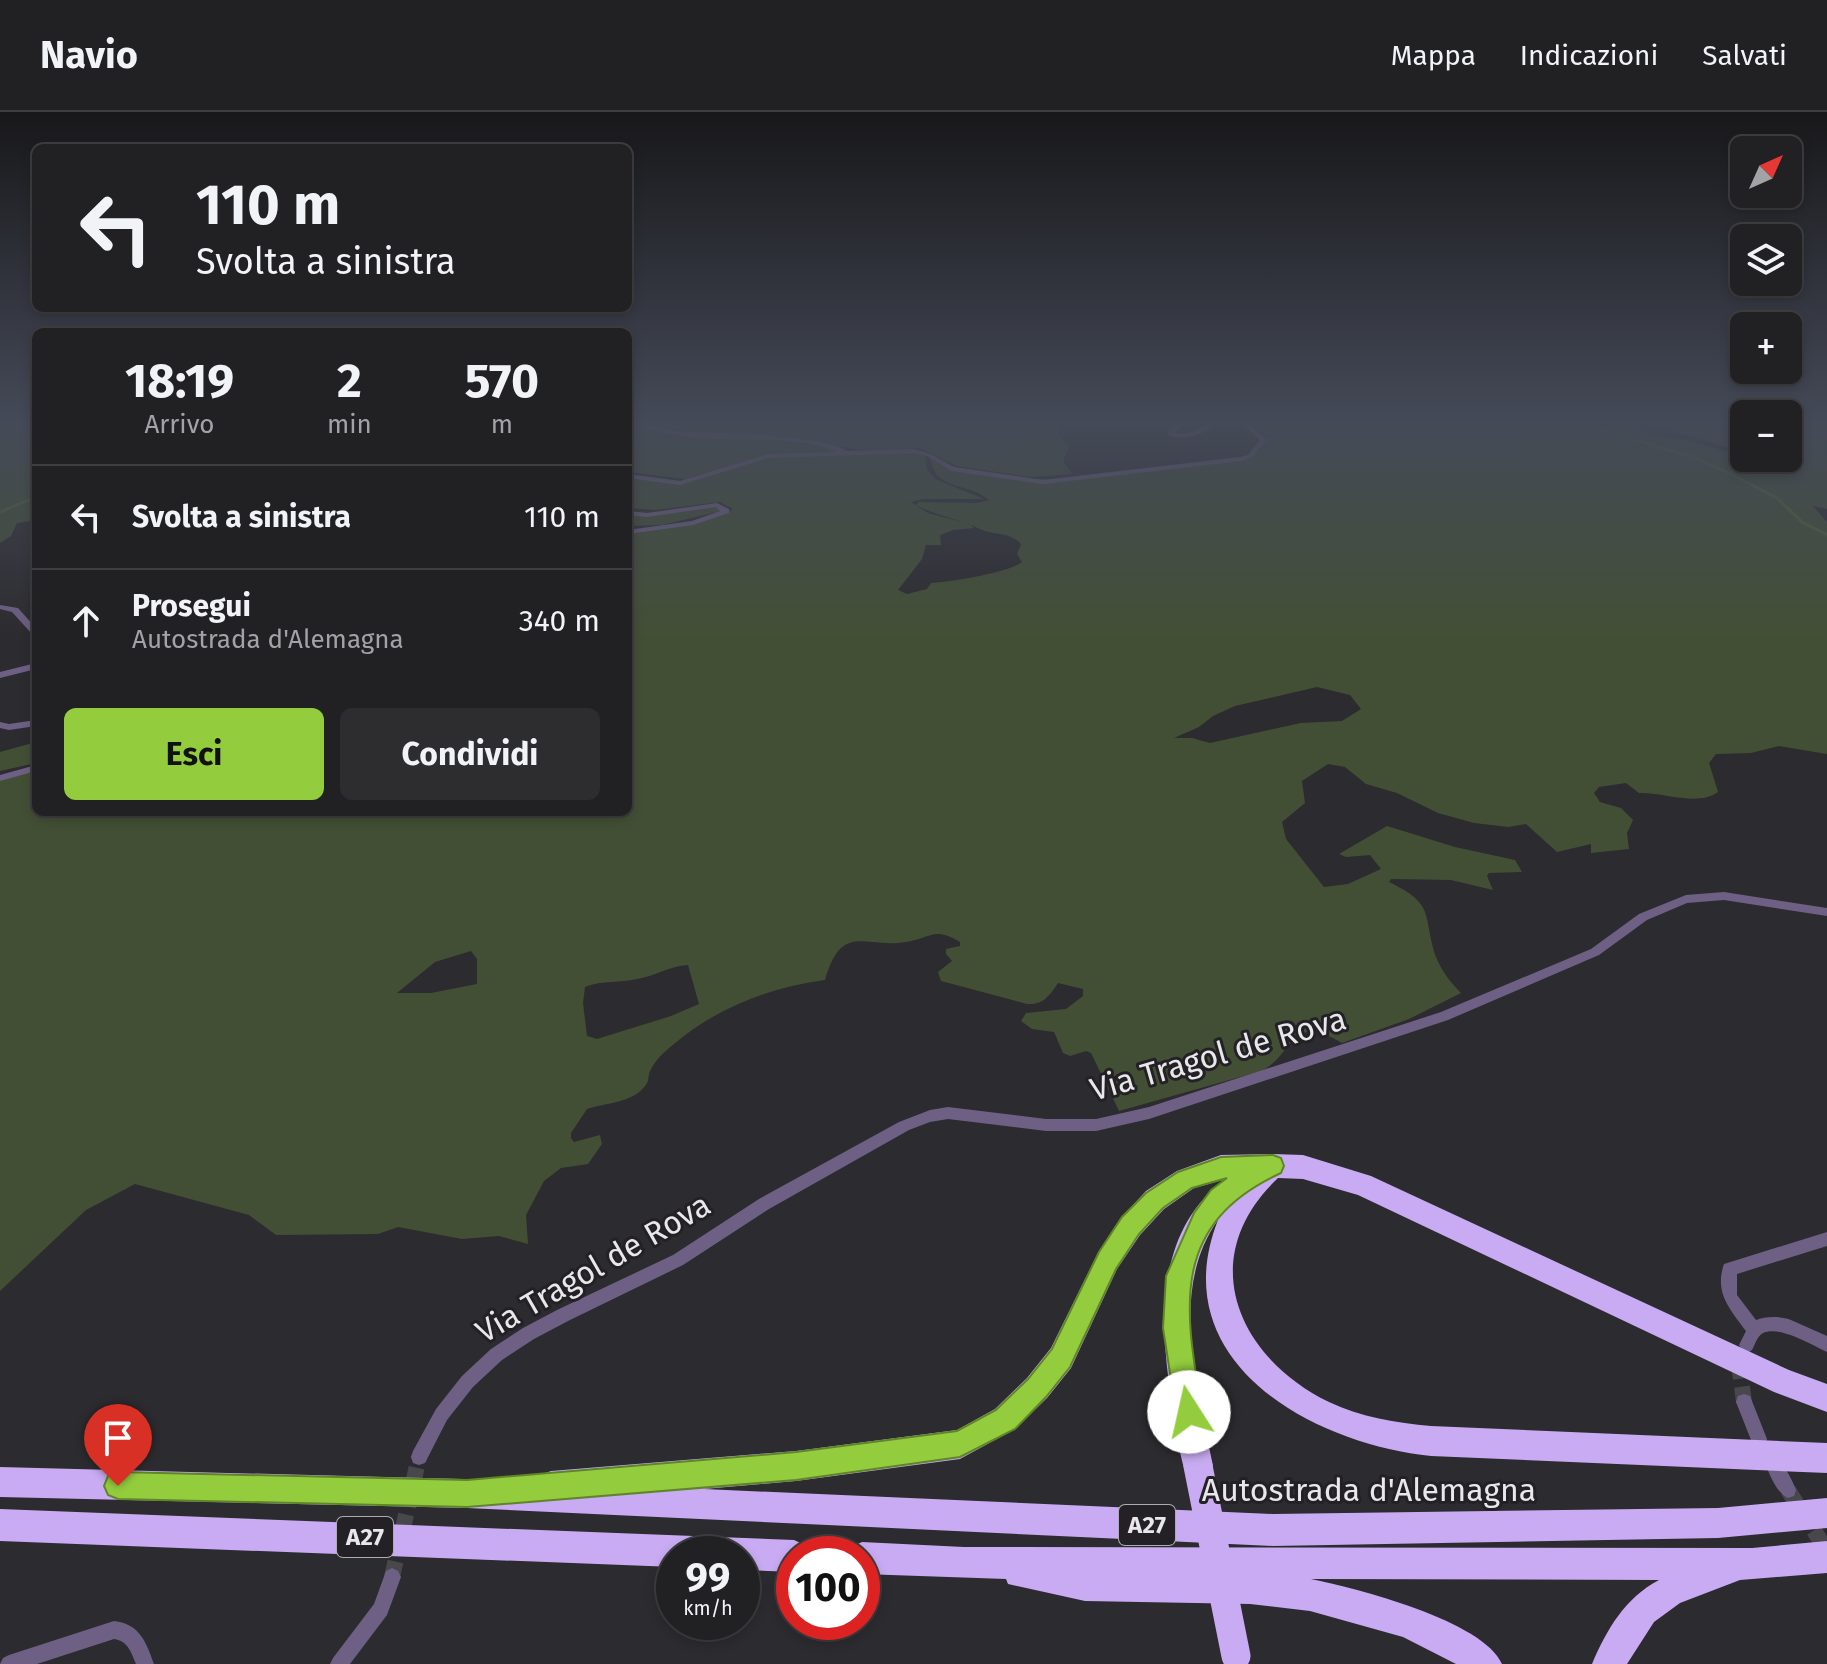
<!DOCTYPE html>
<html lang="it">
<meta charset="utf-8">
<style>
:root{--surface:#212023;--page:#2d2d30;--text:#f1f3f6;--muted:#a2a3a6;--line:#3e3e41;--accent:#93cd3e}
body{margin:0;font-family:"Fira Sans",sans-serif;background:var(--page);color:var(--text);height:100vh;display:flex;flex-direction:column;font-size:30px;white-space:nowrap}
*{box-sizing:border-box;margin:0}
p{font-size:26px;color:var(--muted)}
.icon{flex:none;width:44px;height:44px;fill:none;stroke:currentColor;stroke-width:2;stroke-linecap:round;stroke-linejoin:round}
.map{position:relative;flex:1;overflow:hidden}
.details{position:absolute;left:32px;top:216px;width:600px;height:488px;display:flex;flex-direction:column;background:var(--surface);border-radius:12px;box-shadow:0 4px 12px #0003,0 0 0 2px var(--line)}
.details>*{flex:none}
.banner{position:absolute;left:32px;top:32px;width:600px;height:168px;border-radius:12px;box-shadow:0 4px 12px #0003,0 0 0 2px var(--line);background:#212023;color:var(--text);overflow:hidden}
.needle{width:52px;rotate:45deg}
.fabs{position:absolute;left:1730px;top:24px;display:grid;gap:16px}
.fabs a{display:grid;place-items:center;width:72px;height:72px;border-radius:12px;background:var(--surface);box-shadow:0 4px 12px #0003,0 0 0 2px var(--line);font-size:40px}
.speed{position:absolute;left:656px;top:1424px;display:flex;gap:16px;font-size:40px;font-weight:700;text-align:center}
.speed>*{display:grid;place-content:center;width:104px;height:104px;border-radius:50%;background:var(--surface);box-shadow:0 4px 12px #0003,0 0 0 2px var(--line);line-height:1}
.speed small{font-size:20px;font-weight:400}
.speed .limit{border:12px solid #d22;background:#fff;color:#111}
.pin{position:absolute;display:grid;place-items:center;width:68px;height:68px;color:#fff;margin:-82px -34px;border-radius:50% 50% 50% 0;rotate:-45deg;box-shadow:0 0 8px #0007}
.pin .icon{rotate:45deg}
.me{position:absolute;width:88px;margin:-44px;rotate:350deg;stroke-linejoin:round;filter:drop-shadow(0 0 6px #0008)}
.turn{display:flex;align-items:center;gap:28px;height:168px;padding:0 32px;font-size:36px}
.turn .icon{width:104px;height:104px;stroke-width:2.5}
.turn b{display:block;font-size:56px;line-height:68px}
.eta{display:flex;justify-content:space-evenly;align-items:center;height:136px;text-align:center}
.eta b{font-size:48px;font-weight:700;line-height:56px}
.action{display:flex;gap:16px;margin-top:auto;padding:16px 32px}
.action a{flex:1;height:92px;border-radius:12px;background:var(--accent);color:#111;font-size:32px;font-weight:700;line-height:92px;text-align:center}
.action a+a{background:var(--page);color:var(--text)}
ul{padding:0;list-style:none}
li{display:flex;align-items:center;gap:24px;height:104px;padding:0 32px;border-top:2px solid var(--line)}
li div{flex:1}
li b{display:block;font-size:30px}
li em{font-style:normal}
header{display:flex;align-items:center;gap:48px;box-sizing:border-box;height:112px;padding:0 40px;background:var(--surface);border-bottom:2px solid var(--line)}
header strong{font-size:38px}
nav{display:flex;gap:44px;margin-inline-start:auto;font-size:28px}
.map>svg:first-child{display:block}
.green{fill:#434f35;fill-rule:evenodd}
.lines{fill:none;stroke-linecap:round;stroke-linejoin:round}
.stream{stroke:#4e6237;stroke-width:3}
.minor-tunnel{stroke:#48474b;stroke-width:16;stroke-dasharray:16 8;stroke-linecap:butt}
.minor{fill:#6e6084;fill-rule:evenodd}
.motorway{fill:#c8abf2;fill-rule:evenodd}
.motorway-bridge{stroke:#c8abf2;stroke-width:29}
.route{fill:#93cd3e;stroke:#608528;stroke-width:2}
.labels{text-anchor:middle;stroke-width:6;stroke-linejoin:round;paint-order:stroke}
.shield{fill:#232125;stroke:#adacaf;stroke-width:2}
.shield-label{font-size:24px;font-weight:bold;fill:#e8e7ea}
.near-street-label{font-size:32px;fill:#e8e7ea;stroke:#232125}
</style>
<header>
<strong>Navio</strong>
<nav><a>Mappa</a><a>Indicazioni</a><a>Salvati</a></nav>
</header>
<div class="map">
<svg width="1827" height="1552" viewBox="0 0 1827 1552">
<rect width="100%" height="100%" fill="#2c2b2f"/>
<path class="green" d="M 0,309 L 36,309 L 36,408 L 17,411 L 11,424 L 0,431 Z
M 628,309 L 690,324 L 765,325 L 833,335 L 768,323 L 708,325 L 642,309 L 1061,309 L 1058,321 L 1069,335 L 1063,349 L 1072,362 L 1030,365 L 957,354 L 920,336 L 860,338 L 838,334 L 839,340 L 761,344 L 686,367 L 628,360 Z
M 1249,309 L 1635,309 L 1632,314 L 1648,322 L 1694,330 L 1734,342 L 1733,337 L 1679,321 L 1658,309 L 1744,309 L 1744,346 L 1788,346 L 1788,309 L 1827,309 L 1827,397 L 1813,394 L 1827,410 L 1827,642 L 1779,634 L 1751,641 L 1716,642 L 1709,651 L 1718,680 C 1697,695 1665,680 1639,681 L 1626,671 L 1599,675 L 1594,681 L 1600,690 L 1621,696 L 1633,708 L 1627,721 L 1629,737 L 1591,741 L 1591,732 L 1557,740 L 1526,712 L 1508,715 L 1474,711 L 1438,701 L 1397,681 L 1366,672 L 1345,655 L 1328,652 L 1302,669 L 1305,691 L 1282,710 L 1286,727 L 1324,775 L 1348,772 L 1381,757 L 1370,743 L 1346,745 L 1339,742 L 1387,714 L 1455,735 L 1515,748 L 1522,760 L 1489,761 L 1487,764 L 1493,778 L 1451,768 L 1391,767 L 1389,770 C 1437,793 1422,803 1436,845 C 1441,858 1451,871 1461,881 L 1409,907 L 1342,931 C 1286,898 1295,947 1258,960 L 1119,999 L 1091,941 L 1086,939 L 1070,944 L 1063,941 L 1054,920 L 1032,917 L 1021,909 L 1026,901 L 1066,897 L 1083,884 L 1083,877 L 1058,871 C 1050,883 1044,893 1027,892 L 941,869 L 938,860 L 952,849 L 946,842 L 946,837 L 960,834 L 960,830 C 934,814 931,826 906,830 C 865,837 842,809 825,868 C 771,875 716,896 674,932 C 665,939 655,948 650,959 C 648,963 649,968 647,971 C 636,991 604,991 587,997 L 571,1021 L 571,1026 L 574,1030 L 600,1023 L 602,1032 L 588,1052 L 561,1056 L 544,1069 L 526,1103 L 528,1132 L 499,1124 L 462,1127 L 398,1115 L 378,1122 L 276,1123 L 249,1103 L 135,1072 L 86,1098 L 0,1179 L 0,665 L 36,657 L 36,700 L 628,700 L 628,421 L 715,405 L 733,397 L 720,390 L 655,398 L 628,396 L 628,364 L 681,372 L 769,346 L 900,339 L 925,342 L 927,357 L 935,367 L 984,387 L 923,387 L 911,390 L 928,401 L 969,412 L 974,416 L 953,418 L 940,423 L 941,433 L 926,433 L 922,447 L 898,478 L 907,482 L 927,477 L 931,471 C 950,470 1009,461 1022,450 L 1017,442 L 1021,432 C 1009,419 995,424 980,417 C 961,408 937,404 916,393 L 919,390 L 978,391 L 989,388 C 968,369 934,381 930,344 C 1012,389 1151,357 1242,346 L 1256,341 L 1266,329 L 1264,321 ZM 1317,575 L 1350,583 L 1361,597 L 1342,609 L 1301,611 L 1210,631 L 1192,626 L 1174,626 L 1199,615 L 1213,604 L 1235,594 ZM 471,839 L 477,847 L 477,872 L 431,881 L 397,881 L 435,850 ZM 688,853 L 699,892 L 671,904 L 597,927 L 587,924 L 583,891 L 585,875 C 603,868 619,871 637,867 C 656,864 669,854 688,853 Z
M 719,394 L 721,398 L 717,400 L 662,413 L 628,414 L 628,400 L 649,401 Z
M 36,630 L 36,651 L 0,659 L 0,640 Z"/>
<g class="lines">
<path class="stream" d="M 1573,309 L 1695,346 L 1729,361 L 1777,386 L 1802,410 L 1827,423
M 0,400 L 36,385"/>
<path class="minor-tunnel" d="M 1742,1251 L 1740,1260 L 1744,1290
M 1788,1378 L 1827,1439
M 392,1465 L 419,1345"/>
<path class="minor" d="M 633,309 L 642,309 L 677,319 L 766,323 L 815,329 L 836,334 L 847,339 L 914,337 L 931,342 L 954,355 L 1043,368 L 1240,345 L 1248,343 L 1260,328 L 1239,309 L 1246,309 L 1267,328 L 1252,345 L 1241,349 L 1043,372 L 952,359 L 927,344 L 914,341 L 769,346 L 680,373 L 628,366 L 628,362 L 680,369 L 768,342 L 837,340 C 822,332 804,331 788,329 C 740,325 675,333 633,309 Z
M 1182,309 L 1190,309 L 1174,321 C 1197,324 1202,309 1218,309 C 1205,323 1186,329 1168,323 L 1169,317 Z
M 717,391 L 729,397 L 729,401 L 693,413 L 628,422 L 628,418 L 692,409 L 720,399 L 716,395 L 647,405 L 628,403 L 628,399 L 647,401 Z
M 0,493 L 18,496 L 36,516 L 36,524 L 33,523 L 12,500 L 0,497 Z
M 36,551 L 36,557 L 0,566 L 0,560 Z
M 36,608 L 36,614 L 9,618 L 0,616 L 0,610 L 9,612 Z
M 36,653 L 36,659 L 0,669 L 0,663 Z
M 1724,780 L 1827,796 L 1827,804 L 1724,788 L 1687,791 L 1647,808 L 1599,843 L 1448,908 L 1149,1007 L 1096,1019 L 1046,1019 L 948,1007 L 930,1010 L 909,1018 L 769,1097 L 683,1153 L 568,1209 L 534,1227 L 502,1248 L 473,1275 L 447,1308 L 425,1351 L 419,1353 L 413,1351 L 411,1345 L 413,1339 L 436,1297 L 462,1264 L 491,1237 L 523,1216 L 557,1198 L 673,1143 L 759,1087 L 899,1010 L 930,998 L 948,995 L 1046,1007 L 1096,1007 L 1149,995 L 1441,900 L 1591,837 L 1639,802 L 1686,783 Z
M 1827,1120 L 1827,1134 L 1737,1162 L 1737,1183 L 1756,1208 C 1765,1204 1782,1204 1791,1208 L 1827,1224 L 1827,1240 C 1812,1233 1779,1213 1763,1221 C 1757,1224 1755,1233 1752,1238 L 1747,1241 L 1742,1238 L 1739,1233 L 1746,1219 C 1730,1197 1714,1181 1724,1152 Z
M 1744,1282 L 1750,1284 L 1767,1327 L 1765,1333 L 1759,1335 L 1753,1333 L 1736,1290 L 1738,1284 Z
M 1775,1348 C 1785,1352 1792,1368 1796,1378 L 1794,1384 L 1788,1386 C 1778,1382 1771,1366 1767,1356 L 1769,1350 Z
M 392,1456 L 398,1459 L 401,1465 L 387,1503 L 350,1552 L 330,1552 L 333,1546 L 374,1492 L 386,1459 Z
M 114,1509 C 140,1512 146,1530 154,1552 L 136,1552 C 131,1540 128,1529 114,1527 L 37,1552 L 0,1552 L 3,1546 L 9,1543 Z"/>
<path class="motorway" d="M 1273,1042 L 1303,1043 L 1371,1064 L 1789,1258 L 1827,1272 L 1827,1300 L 1774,1280 L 1358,1083 L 1303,1067 L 1278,1066 C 1195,1144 1235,1244 1329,1290 C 1361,1305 1396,1311 1431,1314 L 1827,1331 L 1827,1361 L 1431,1344 C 1313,1332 1162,1250 1218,1108 C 1168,1178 1198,1277 1213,1354 L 1209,1365 L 1198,1369 L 1187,1365 C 1179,1344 1177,1320 1173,1299 C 1160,1218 1152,1120 1226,1067 L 1194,1076 L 1164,1097 L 1140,1123 L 1117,1157 L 1071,1256 L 1047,1286 L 1015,1317 L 960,1347 L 796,1369 L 704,1377 L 1273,1402 L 1718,1396 L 1827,1386 L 1827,1416 L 1718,1426 L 1273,1434 L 467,1396 L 0,1385 L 0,1355 L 538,1369 L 540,1363 L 551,1359 L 796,1339 L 957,1318 L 995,1297 L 1027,1266 L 1051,1236 L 1099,1139 L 1122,1105 L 1146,1079 L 1177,1059 L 1221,1043 Z
M 0,1397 L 794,1428 L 805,1433 L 809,1442 L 794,1442 L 794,1460 L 742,1458 L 742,1442 L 674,1442 L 674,1455 L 0,1429 Z
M 1827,1429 L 1827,1461 L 1740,1468 L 1680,1491 L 1654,1510 L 1627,1552 L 1592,1552 C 1607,1517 1625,1486 1659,1468 L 1311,1467 C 1356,1476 1484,1509 1502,1552 L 1456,1552 L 1403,1525 L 1310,1499 L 1250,1492 L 1085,1489 L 1008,1472 L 1006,1467 L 862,1462 L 862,1442 L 848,1442 L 851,1435 L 862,1430 L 964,1435 L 1752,1436 Z"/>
<path class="motorway-bridge" d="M 1198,1354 L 1236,1544"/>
</g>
<linearGradient id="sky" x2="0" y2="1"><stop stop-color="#18181a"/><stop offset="0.59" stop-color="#454a58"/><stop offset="1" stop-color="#454a58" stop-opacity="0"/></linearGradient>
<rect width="1827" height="526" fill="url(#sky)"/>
<path class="route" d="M 1273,1043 L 1281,1046 L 1284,1054 L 1281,1061 C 1168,1113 1185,1197 1202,1300 L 1198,1310 L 1189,1314 L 1180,1310 L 1176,1300 L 1163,1216 L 1166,1164 L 1194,1101 L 1211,1078 L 1227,1066 L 1192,1076 L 1163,1096 L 1139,1122 L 1116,1157 L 1070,1255 L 1046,1285 L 1015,1317 L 960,1345 L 796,1368 L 467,1395 L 118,1387 L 108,1383 L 104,1374 L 108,1364 L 118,1360 L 467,1368 L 796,1340 L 957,1319 L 996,1298 L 1028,1267 L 1052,1237 L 1099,1140 L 1122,1105 L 1146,1081 L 1178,1060 L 1221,1045 Z"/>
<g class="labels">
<g class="shield">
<rect x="1119" y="1393" width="56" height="40" rx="6"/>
<rect x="337" y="1405" width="56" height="40" rx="6"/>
</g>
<g class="shield-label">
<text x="1147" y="1421">A27</text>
<text x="365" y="1433">A27</text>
</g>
<g class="near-street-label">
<text transform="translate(1218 942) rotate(-16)" y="11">Via Tragol de Rova</text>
<text transform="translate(593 1156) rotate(-30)" y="11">Via Tragol de Rova</text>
<text x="1369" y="1389">Autostrada d'Alemagna</text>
</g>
</g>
</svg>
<div class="fabs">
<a><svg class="needle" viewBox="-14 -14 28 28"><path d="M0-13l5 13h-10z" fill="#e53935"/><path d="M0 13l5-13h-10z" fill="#a2a3a6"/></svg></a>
<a><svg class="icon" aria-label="layers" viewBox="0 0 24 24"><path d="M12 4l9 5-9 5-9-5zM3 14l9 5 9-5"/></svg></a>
<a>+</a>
<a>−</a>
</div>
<div class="speed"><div>99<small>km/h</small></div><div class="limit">100</div></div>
<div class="pin" style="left:118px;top:1374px;background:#d93025"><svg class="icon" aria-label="arrive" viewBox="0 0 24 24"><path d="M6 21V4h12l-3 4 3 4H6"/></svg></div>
<svg class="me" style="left:1189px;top:1300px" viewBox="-20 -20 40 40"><circle r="19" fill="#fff"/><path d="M0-13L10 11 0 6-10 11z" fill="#93cd3e"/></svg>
<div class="banner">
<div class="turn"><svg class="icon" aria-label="left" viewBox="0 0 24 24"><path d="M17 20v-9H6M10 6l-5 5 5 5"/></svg><div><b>110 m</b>Svolta a sinistra</div></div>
</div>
<section class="details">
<div class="eta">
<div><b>18:19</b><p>Arrivo</p></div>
<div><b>2</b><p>min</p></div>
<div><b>570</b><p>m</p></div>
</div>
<ul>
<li><svg class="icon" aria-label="left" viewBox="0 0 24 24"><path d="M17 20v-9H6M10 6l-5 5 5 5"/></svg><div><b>Svolta a sinistra</b></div><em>110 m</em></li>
<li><svg class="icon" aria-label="ahead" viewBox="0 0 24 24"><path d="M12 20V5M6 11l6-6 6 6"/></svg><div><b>Prosegui</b><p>Autostrada d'Alemagna</p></div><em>340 m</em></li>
</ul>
<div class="action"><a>Esci</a><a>Condividi</a></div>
</section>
</div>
